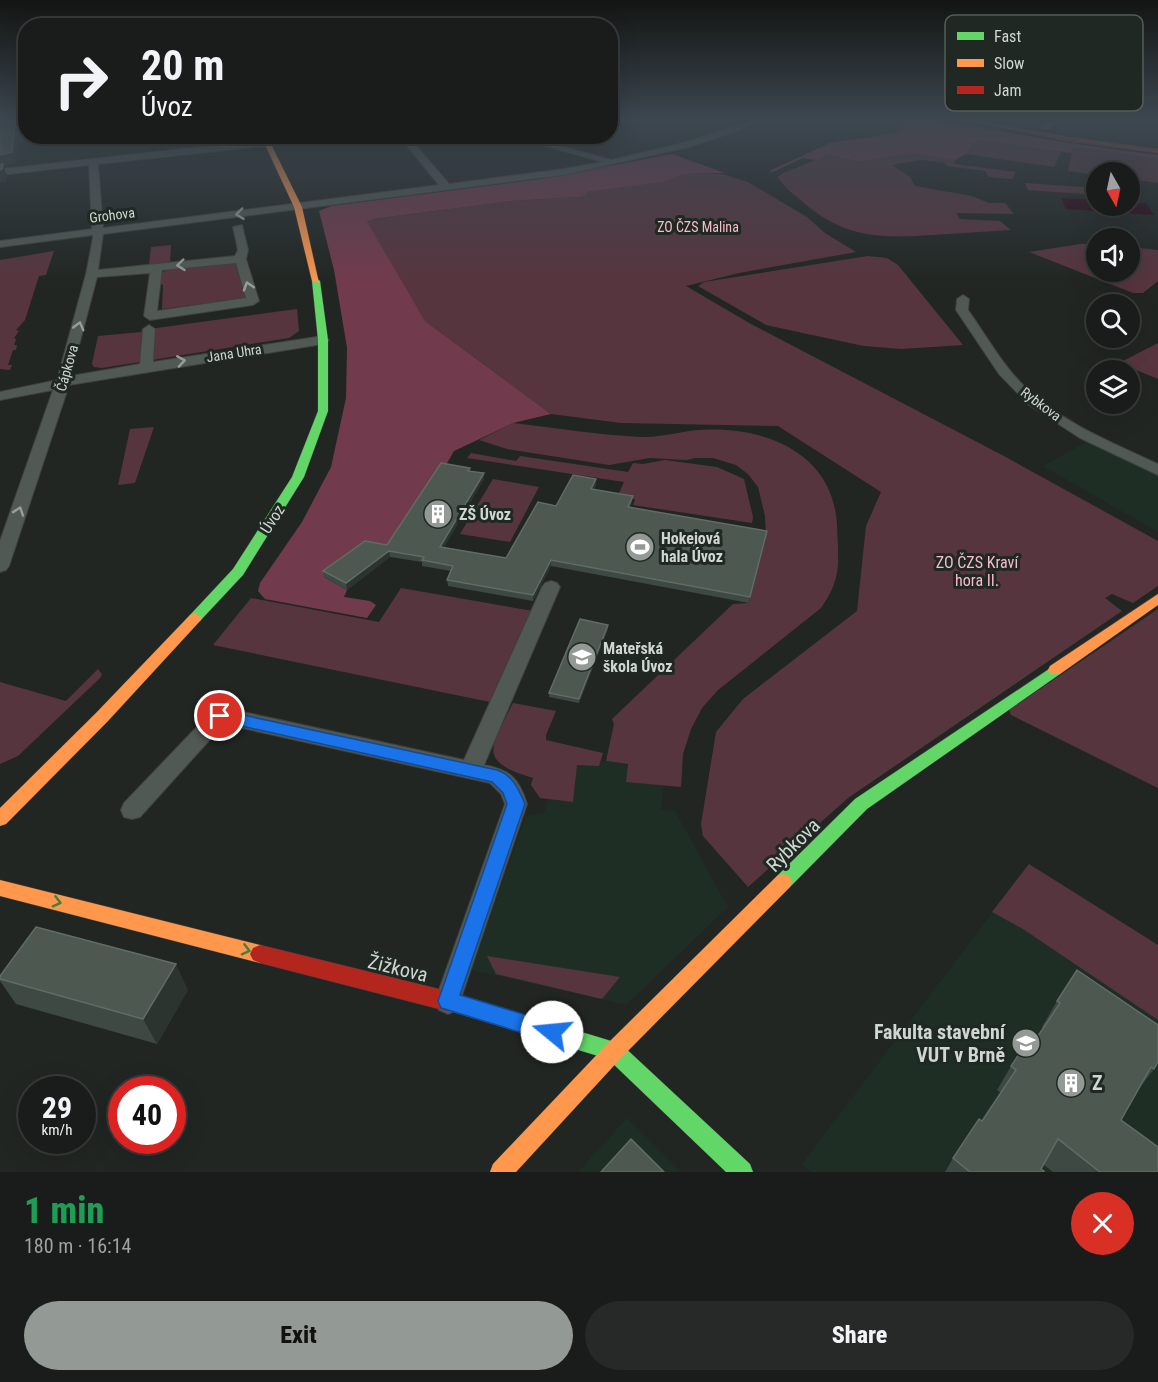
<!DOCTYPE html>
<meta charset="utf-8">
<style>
:root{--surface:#191c1a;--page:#262927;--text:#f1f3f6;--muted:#9fa1a2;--line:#373a39;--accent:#939995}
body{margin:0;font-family:"Roboto Condensed",sans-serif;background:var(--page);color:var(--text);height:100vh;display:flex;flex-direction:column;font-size:22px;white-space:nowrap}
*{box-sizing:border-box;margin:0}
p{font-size:20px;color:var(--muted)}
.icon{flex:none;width:33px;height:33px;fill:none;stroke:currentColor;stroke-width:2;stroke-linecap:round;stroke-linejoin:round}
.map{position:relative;height:1172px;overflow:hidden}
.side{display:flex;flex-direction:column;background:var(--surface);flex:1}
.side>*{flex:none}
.guide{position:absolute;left:18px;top:18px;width:600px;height:126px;border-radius:24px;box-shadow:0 6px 24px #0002,0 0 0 2px var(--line);background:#191c1a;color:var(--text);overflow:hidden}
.needle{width:39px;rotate:171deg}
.fabs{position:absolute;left:1086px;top:162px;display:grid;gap:12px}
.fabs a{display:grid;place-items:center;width:54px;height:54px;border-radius:50%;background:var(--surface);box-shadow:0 6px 24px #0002,0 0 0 2px var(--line);font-size:30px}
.speed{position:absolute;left:18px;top:1076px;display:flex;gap:12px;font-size:30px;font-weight:700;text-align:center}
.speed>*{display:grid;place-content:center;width:78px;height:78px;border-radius:50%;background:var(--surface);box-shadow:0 6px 24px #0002,0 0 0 2px var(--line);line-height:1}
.speed small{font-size:15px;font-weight:400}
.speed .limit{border:9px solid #d22;background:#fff;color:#111}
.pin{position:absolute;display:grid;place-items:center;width:51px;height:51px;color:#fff;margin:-26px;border:3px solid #fff;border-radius:50%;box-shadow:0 2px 6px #0007}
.me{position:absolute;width:66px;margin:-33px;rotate:287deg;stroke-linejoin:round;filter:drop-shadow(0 0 4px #0008)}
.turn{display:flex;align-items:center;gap:21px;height:126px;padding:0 24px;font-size:27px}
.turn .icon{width:78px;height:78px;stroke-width:2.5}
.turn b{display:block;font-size:42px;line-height:51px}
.round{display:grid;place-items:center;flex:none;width:63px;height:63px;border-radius:32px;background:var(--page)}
.head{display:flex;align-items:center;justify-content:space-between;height:102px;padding:0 24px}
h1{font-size:36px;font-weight:800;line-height:45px;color:#1e9e55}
.button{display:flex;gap:12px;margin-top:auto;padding:12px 24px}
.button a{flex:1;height:69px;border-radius:36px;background:var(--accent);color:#111;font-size:24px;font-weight:800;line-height:69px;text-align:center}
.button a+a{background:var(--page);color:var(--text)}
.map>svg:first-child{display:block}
.built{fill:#1f2e25}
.green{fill:#57353f}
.forest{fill:#723b4d}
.water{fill:#2d0616}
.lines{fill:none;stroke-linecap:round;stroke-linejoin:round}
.street-casing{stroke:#3e413f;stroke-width:2}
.fast-casing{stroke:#3e413f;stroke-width:1}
.slow-casing{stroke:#3e413f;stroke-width:1}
.jam-casing{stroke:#3e413f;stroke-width:1}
.street{fill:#515954;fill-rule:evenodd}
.fast{fill:#63d668;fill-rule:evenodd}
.slow{fill:#ff974d;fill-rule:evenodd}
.jam{fill:#b3261e;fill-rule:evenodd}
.tram{stroke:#585e5a;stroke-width:1.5}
.wall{fill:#3d4942}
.shaded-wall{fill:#2b342f}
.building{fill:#4d5851;stroke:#616c66;stroke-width:1.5}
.oneway{stroke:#979e99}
.oneway2{stroke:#417f45}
.route{fill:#1a73e8;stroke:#114b97;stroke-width:1.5}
.labels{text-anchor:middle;stroke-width:6;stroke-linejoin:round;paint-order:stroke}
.far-street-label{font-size:14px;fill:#d0d7d2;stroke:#1f2822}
.far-park-label{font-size:14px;fill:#f8bbcc;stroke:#1f2822}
.poi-label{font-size:16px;font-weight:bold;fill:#d0d7d2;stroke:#1f2822;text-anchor:start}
.street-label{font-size:16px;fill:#d0d7d2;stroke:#1f2822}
.park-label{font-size:16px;fill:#f8bbcc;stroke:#1f2822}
.near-street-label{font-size:20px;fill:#d0d7d2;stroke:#1f2822}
.near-poi-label{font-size:20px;font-weight:bold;fill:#d0d7d2;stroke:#1f2822;text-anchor:end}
.key{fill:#1f2822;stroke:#545d57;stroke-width:1.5}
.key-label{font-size:16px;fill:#d0d7d2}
</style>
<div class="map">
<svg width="1158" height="1172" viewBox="0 0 1158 1172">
<rect width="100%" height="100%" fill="#212623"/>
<path class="built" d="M 0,122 L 25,122 L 26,136 L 145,137 L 147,151 L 0,167 Z
M 1090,440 L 1158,474 L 1158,532 L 1043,466 Z
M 601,761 L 628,764 L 626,782 L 663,785 L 661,810 L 675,811 L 728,907 L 626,1005 L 471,970 L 526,816 L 544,813 L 548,799 L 573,802 L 577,764 L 599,766 Z
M 1029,864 L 1158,945 L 1158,1172 L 811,1172 L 802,1164 Z
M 627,1118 L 681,1172 L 578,1172 Z"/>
<path class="green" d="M 977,140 L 1061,152 L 1054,167 L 966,154 Z
M 1073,147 L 1158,159 L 1158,183 L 1130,179 L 1130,172 L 1096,172 L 1096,175 L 1068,171 Z
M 909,153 L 955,160 L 954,164 L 1016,172 L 1012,179 L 989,177 L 985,171 L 947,166 L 944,162 L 921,160 L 892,165 L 910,177 L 915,186 L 972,196 L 989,203 L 1005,203 L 1014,214 L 956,213 L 960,219 L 1000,221 L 1011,230 C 985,232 959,233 933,235 C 881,238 846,239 804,203 C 795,195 784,188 778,177 L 783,173 L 828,155 L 862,162 Z
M 683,174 L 722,174 L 748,182 L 807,217 L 825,233 L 856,252 L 739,273 L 686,286 L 751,324 L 1002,455 L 1158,541 L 1158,586 L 1133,603 L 1112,594 L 1105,598 L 1122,611 L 848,798 L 748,887 L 703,836 L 701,824 L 716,732 L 743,699 L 857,611 L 866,526 L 881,492 L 778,426 L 621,423 L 551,414 L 425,321 L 367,225 L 367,222 L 373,219 L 511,201 L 579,197 L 585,196 L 586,192 L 663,182 Z
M 1025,183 L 1096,188 L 1096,195 L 1028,190 Z
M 1080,244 L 1096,244 L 1096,272 L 1130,272 L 1130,247 L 1158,250 L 1158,281 L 1143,293 L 1133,293 L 1029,252 Z
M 171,245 L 170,264 L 149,264 L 151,247 Z
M 54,251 L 46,275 L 39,276 L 25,320 L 16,330 L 19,331 L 14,338 L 16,339 L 14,345 L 17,345 L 16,350 L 13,350 L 8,365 L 12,365 L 10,370 L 0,369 L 0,260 Z
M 868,256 L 887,258 L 898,265 L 963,345 L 901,349 L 864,346 L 812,335 L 766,325 L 698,286 L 704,282 Z
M 235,263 L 246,298 L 162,309 L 163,285 L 159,283 L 163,272 L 168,269 Z
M 297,309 L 299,331 L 289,338 L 102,368 L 94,367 L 92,364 L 98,336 L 141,332 L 142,330 Z
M 1158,343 L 1158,379 L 1119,363 Z
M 513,423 C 556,428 599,435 641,437 C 660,438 681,431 700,430 C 764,426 833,452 837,525 C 838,561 843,577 821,608 L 718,690 L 702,708 L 691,729 L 683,754 L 681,787 L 626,782 L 628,764 L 606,761 L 614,724 L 612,719 L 733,604 L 749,603 L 766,537 L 765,516 L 758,487 L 748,474 L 736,465 L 713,458 L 695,458 L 687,460 L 650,458 L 609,465 L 507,449 L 479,440 Z
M 154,427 L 135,483 L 118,485 L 130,429 Z
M 471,453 L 516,461 L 520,456 L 628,472 L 633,463 L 643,464 L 665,460 L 717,467 L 744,479 L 753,517 L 752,523 L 633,505 L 635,500 L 630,495 L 619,493 L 624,482 L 467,458 Z
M 493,479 L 539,487 L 510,542 L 460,534 Z
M 401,588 L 533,611 L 490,702 L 213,645 L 251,598 L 379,622 Z
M 1158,609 L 1158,788 L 1011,715 L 1009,710 Z
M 98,669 L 102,674 L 100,678 L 18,756 L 0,764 L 0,682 L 66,701 Z
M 513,703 L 556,711 L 546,735 L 546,740 L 603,753 L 599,766 L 577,765 L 573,802 L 540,798 L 531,785 L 533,778 C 475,761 492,746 513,703 Z
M 1029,864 L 1158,945 L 1158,1020 L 1023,929 L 992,912 Z
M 487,956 L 620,977 L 602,999 L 496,974 Z"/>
<path class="forest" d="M 900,120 C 951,120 991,129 1040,138 C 1079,145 1119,150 1158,155 L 1158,159 L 1073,147 L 1071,153 L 977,140 L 966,154 L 955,160 L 909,153 L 862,162 L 828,155 L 816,160 L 803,158 L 773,172 L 769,171 L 830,143 L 896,133 Z
M 672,154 L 725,173 L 683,174 L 664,182 L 587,192 L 585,196 L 579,197 L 511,201 L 373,219 L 367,222 L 425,321 L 551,414 L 513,423 L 454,451 L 403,540 L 324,577 L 347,590 L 344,597 L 370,601 L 376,605 L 367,618 L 265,599 L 258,591 L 260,583 L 302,522 L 331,467 L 346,398 L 347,348 L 334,270 L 319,211 L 331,206 L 540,179 Z"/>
<path class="water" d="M 1061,198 L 1096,200 L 1096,206 L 1146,203 L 1154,215 L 1066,209 Z"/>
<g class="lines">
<g class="street-casing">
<path id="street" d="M 752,120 L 762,120 L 737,131 L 689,147 L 563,175 L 103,234 L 98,270 L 235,256 L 238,250 L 233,227 L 242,225 L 248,250 L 246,259 L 259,301 L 253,305 L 150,320 L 144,316 L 150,273 L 97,277 L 71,376 L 140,364 L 143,329 L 149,325 L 155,329 L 153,362 L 323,336 L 329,340 L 323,344 L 69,385 L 9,566 L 6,570 L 0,572 L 0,541 L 53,390 L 0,400 L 0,392 L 57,380 L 86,274 L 93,238 L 93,235 L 0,247 L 0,241 L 92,229 L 89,165 L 0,175 L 0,169 C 132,155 265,136 398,136 L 255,147 L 98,164 L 103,228 L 439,185 L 399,136 L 408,136 L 449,184 L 563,169 L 603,162 L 509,136 L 525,136 L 611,160 L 683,143 ZM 236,263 L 246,298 L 157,311 L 162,270 Z
M 1051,120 L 1060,120 L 1048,129 L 1042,129 L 1042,125 Z
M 963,295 L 969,299 L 968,310 C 986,335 1001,363 1023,385 C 1060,422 1111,442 1158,464 L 1158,475 L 1080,438 L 1029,405 L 999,374 L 956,310 L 957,299 Z
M 551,581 L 557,583 L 560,587 L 484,765 C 511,770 519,779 527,804 L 457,1010 L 448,1014 L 439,1010 L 435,1001 L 505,804 L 501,794 L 490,783 L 224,724 L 140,817 L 132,819 L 124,817 L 121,810 L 124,803 L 213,710 L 220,707 L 464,760 L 542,587 L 545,583 Z"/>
</g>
<g class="fast-casing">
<path id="fast" d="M 316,278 L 320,281 L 328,340 L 328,411 L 304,477 L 243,575 L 200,621 L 190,621 L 188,618 L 190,615 L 233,569 L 292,477 L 318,411 L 318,340 L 312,281 Z
M 1055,665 L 1060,666 L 1062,670 L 1060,674 L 867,809 L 789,888 L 783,890 L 777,888 L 774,882 L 777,876 L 855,799 Z
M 447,991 L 621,1044 L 750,1164 L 753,1172 L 726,1172 L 608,1059 L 440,1008 L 437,1001 L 440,994 Z"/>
</g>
<g class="slow-casing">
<path id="slow" d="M 261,136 L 267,136 L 302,207 L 319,283 L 312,281 L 294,207 Z
M 1158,594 L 1158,605 L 1060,674 L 1050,674 L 1048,670 L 1050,666 Z
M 195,613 L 202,618 L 200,621 L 108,721 L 6,824 L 0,826 L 0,808 L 96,713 L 190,615 Z
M 783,874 L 789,876 L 792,882 L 789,888 L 621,1058 L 516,1172 L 490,1172 L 493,1164 L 607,1044 L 777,876 Z
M 0,880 L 260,945 L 267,948 L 270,954 L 267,960 L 260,963 L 0,896 Z"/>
</g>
<g class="jam-casing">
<path id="jam" d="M 963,120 L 973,120 L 1067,137 L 1158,149 L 1158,153 L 1067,141 Z
M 260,945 L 447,991 L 454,994 L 457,1001 L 454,1008 L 447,1011 L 260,963 L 253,960 L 250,954 L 253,948 Z"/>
</g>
<use href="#street" class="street"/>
<use href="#fast" class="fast"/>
<use href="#slow" class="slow"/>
<use href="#jam" class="jam"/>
<path class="tram" d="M 961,120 L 1158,152"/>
</g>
<path class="wall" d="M 470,471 L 484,479 L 444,547 L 506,558 L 556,506 L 596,479 L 596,485 L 594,490 L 632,502 L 630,508 L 767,531 L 749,603 L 551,566 L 533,601 L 448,586 L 447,580 L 451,571 L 422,566 L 422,562 L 390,557 L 347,590 L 324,577 L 323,571 L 387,545 Z
M 608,629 L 579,703 L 549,697 L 549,693 Z
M 0,979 L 188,990 L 157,1044 L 16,1004 L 0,981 Z
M 1057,1001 L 1154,1069 L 1137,1091 L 1121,1120 L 1158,1172 L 1053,1172 L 1044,1165 L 1041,1169 L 1043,1172 L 945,1172 L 953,1158 L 982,1121 L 1001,1093 L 997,1090 L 1011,1066 L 1028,1051 L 1044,1028 L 1042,1027 Z"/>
<path class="shaded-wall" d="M 15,120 L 20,120 L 16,163 L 4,167 L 7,176 L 6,182 L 0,182 L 0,155 Z
M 484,473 L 484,479 L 441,553 L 440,547 Z
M 596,479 L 596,485 L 591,495 L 591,489 Z
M 633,496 L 632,502 L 628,513 L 628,507 Z
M 767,531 L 766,537 L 749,603 L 750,597 Z
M 389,551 L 390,557 L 347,590 L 346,583 Z
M 551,560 L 551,566 L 533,601 L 533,595 Z
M 608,625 L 608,629 L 579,703 L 579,699 Z
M 176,964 L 188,990 L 157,1044 L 143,1019 Z"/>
<path class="building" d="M 0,120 L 15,120 L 12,152 L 0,155 Z
M 3,164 L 2,169 L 0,170 L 0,165 Z
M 441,463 L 470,468 L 468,471 L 484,473 L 440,547 L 506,558 L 538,502 L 556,506 L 573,475 L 596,479 L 591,489 L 633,496 L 628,507 L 767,531 L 750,597 L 551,560 L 533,595 L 447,580 L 453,566 L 422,560 L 424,557 L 389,551 L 346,583 L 323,571 L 365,541 L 387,545 Z
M 580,619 L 608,625 L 579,699 L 549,693 Z
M 36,927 L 176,964 L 143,1019 L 0,979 L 0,976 Z
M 1077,970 L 1158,1025 L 1158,1062 L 1154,1069 L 1151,1067 L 1121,1120 L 1158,1147 L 1158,1172 L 1100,1172 L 1058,1139 L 1041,1169 L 1044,1171 L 1043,1172 L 970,1172 L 953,1158 L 979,1119 L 982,1121 L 1016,1070 L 1011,1066 L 1023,1048 L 1028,1051 L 1060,1003 L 1057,1001 Z
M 631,1139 L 664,1172 L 601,1172 Z"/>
<defs><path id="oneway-chevron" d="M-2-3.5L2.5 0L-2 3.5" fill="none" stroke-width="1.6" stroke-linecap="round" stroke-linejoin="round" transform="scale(1.5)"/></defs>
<g class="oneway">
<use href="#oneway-chevron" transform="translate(240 214) rotate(173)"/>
<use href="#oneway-chevron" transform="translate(181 265) rotate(174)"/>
<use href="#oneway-chevron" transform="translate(248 286) rotate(-108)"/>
<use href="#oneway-chevron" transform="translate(79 326) rotate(-75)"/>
<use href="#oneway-chevron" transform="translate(181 361) rotate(-9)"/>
<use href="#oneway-chevron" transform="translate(19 511) rotate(-71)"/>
</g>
<g class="oneway2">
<use href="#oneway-chevron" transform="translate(57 902) rotate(14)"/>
<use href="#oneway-chevron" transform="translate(246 950) rotate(14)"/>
</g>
<linearGradient id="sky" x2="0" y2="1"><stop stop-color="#121513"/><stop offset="0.42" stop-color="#3d4750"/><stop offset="1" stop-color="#3d4750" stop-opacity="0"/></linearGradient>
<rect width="1158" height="284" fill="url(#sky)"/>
<path class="route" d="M 220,710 L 497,770 C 513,775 519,790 525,804 L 460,995 L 559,1025 L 562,1032 L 559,1039 L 552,1042 L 448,1010 L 441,1008 L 438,1001 L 507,804 L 503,793 L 492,782 L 215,720 L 212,716 L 215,711 Z"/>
<defs>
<g id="building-disc" transform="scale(1.5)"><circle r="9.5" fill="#939995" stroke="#1f2822"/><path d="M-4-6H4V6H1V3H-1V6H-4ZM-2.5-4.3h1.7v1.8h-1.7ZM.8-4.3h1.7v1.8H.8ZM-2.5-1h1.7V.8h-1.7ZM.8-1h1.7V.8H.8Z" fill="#fff"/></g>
<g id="stadium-disc" transform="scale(1.5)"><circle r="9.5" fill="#939995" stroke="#1f2822"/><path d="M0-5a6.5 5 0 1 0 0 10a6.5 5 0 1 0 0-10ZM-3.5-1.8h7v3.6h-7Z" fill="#fff"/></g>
<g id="school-disc" transform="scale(1.5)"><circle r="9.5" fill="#939995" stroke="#1f2822"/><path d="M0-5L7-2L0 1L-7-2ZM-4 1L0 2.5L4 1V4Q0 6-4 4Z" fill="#fff"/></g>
<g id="university-disc" transform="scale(1.5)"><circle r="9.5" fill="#939995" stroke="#1f2822"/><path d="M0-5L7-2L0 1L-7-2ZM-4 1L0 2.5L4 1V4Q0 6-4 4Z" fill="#fff"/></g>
</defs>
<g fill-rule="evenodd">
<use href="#building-disc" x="438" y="514"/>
<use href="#stadium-disc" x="640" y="547"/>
<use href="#school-disc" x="582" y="657"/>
<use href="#university-disc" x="1026" y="1043"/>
<use href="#building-disc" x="1071" y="1083"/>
</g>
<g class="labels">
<g class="far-street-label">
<text transform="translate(112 215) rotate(-7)" y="5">Grohova</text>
<text transform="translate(234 353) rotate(-9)" y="5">Jana Uhra</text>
<text transform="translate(67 368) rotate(-74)" y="5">Čápkova</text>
<text transform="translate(1041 404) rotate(37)" y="5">Rybkova</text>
</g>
<g class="far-park-label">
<text x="698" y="232">ZO ČZS Malina</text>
</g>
<g class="poi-label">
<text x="459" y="520">ZŠ Úvoz</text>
<text x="661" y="544">Hokejová<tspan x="661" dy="18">hala Úvoz</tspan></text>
<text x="603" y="654">Mateřská<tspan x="603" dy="18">škola Úvoz</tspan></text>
</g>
<g class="street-label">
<text transform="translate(272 519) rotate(-57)" y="6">Úvoz</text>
</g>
<g class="park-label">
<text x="977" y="568">ZO ČZS Kraví<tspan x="977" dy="18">hora II.</tspan></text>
</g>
<g class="near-street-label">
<text transform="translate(793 845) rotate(-45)" y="7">Rybkova</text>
<text transform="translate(398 968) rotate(14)" y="7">Žižkova</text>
</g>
<g class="near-poi-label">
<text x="1005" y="1039">Fakulta stavební<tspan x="1005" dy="23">VUT v Brně</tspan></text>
<text x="1092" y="1090" text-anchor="start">Z</text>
</g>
</g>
<rect x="945" y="15" width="198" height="96" rx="9" class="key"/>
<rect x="957" y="32" width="27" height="8" fill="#63d668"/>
<rect x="957" y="59" width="27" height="8" fill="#ff974d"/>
<rect x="957" y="86" width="27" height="8" fill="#b3261e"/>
<g class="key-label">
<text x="994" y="42">Fast</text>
<text x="994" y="69">Slow</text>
<text x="994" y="96">Jam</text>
</g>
</svg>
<div class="fabs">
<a><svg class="needle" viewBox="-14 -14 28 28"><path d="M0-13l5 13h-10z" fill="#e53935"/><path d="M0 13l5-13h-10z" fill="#9fa1a2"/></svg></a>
<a><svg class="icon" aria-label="sound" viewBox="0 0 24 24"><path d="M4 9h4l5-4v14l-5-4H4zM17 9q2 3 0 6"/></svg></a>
<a><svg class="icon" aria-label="search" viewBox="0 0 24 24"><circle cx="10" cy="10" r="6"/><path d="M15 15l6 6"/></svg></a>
<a><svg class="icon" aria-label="layers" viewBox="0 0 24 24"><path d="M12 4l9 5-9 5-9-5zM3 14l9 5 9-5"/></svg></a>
</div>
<div class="speed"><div>29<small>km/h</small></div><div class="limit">40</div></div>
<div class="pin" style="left:220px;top:716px;background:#d93025"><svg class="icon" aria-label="arrive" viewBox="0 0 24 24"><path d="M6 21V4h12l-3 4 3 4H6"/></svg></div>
<svg class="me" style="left:552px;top:1032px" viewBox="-20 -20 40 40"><circle r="19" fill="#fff"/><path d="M0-13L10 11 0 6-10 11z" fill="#1a73e8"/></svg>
<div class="guide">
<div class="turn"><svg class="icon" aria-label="right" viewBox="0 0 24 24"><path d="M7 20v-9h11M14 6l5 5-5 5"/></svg><div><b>20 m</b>Úvoz</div></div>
</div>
</div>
<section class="side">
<div class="head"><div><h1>1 min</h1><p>180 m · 16:14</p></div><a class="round" style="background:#d93025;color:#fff"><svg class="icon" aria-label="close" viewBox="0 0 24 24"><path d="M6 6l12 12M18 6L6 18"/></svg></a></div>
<div class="button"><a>Exit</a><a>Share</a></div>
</section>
